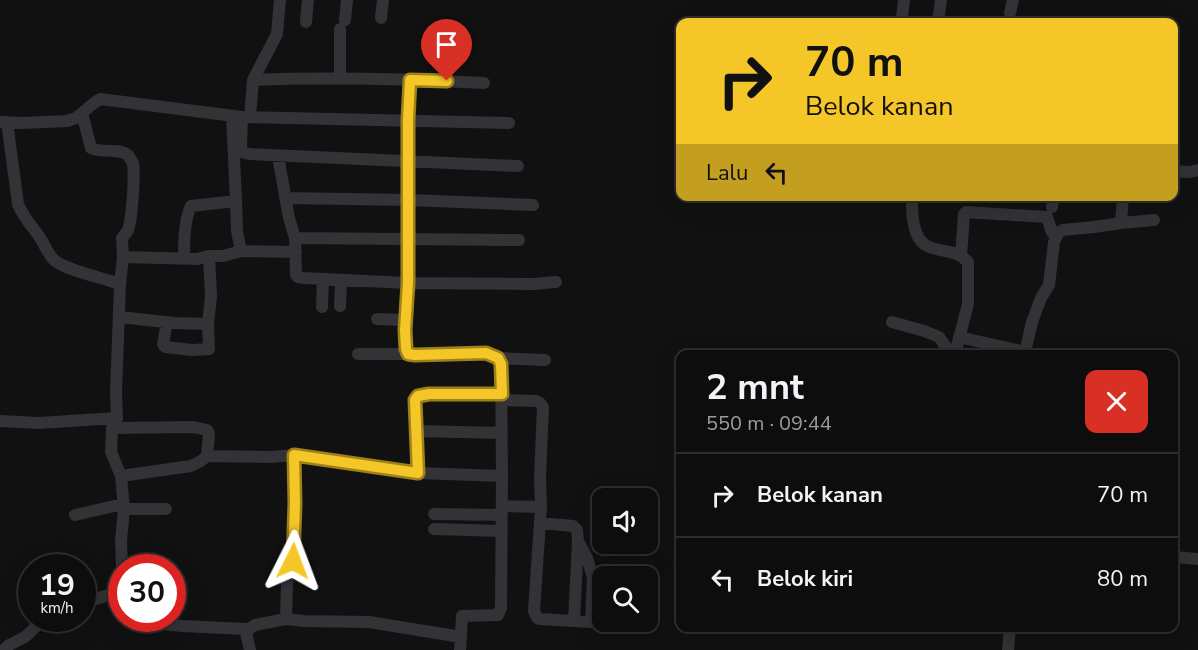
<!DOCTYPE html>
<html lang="id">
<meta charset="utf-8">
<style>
:root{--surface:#0d0d0e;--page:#1b1b1c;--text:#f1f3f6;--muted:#9a9c9e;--line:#2d2d2e}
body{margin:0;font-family:"Nunito Sans",sans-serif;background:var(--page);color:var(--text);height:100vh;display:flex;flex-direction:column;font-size:22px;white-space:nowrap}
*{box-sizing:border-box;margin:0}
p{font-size:20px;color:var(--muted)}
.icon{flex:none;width:33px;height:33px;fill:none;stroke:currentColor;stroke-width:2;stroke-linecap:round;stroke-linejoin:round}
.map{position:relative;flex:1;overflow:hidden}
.panel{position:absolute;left:676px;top:350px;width:502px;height:282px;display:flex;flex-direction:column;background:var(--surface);border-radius:12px;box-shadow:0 6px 24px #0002,0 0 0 2px var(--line)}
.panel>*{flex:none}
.banner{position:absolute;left:676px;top:18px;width:502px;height:183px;border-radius:12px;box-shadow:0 6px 24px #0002,0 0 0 2px var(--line);background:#f4c627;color:#111;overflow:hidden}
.controls{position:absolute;left:592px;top:488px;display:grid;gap:12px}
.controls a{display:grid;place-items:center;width:66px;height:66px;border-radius:12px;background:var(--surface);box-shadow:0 6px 24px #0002,0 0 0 2px var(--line);font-size:30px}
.speed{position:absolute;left:18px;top:554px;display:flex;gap:12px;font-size:30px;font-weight:700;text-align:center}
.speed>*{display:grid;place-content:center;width:78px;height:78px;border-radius:50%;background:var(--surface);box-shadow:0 6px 24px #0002,0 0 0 2px var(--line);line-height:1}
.speed small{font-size:15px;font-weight:400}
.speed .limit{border:9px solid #d22;background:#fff;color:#111}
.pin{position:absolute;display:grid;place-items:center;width:51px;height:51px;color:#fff;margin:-62px -26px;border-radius:50% 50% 50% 0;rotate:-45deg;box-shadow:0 0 6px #0007}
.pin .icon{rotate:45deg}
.me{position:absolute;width:66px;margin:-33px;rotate:3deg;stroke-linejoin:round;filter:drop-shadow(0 0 4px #0008)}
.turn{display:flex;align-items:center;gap:21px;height:126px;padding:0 30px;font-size:27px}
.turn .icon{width:78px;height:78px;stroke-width:2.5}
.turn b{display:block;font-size:42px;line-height:51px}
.then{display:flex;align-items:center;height:57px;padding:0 30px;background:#0003;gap:12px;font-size:22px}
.round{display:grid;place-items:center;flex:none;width:63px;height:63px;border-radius:12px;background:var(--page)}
.headline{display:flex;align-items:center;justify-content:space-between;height:102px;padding:0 30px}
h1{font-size:36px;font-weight:700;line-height:45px}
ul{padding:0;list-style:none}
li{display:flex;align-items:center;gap:18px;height:84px;padding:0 30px;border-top:2px solid var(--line)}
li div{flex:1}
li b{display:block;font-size:22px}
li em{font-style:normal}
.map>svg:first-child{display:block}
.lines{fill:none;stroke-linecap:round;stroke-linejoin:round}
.minor{stroke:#323237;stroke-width:12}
.route-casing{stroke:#9f8119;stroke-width:15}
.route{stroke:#f4c627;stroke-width:10}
</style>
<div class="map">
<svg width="1198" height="650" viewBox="0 0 1198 650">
<rect width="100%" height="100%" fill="#111112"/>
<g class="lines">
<path class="minor" d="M 1010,13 L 1013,0
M 902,17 L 904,0
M 381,18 L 383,0
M 345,20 L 347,0
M 306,22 L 308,0
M 938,22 L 941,0
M 340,79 L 340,29
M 253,80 L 277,34 L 280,0
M 410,80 C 407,147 409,214 408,281 C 408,302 399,335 408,354 L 415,355 L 486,353 L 499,358 L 501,364 L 502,476 L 501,608 L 498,615 L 462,616 L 460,650
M 82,113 L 91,148 C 102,154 117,147 128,155 C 129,156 132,162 133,163 C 135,174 132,220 128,230 C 126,234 124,235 122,238 L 123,257
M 242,117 L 241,148 L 242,152 L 249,154 L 518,166
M 250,117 L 253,80 C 330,77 407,79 484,83
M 0,122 L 23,123 L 67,121 L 76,118 L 94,103 L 100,99 L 242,117 L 509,123
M 7,122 L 18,204 C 23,217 31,225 39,236 C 44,243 47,253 54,260 C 65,270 103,278 120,284
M 278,156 L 289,218 L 295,238 L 519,240
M 1174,171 L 1190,172 L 1198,170
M 913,196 C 911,206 912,215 914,225 C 921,261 951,242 968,262 L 968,304 L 955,354
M 285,198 L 409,200 L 533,205
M 236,201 L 237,231 L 241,251
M 1052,207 L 1054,196
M 1121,223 L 1154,220
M 295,238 L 296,275 L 298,277 L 303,278 L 408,283 L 533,284 L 556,282
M 209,256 L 223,256 L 241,251 L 296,252
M 961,256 L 964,214 L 966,212 L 1047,217 L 1052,232 L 1056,237
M 184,258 C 184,242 184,221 191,206 L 236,201 L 232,116
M 340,306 L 341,280
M 322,307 L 323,279
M 120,317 L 174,323 L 208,324
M 377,319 L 405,320
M 892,322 L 924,331 L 939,337 L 951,354
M 959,337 L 1025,352 L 1032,322 L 1041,298 L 1049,285 L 1054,242 L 1059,232 L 1063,230 L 1094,227 L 1121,223 L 1123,196
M 358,354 L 408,354
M 499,358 L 545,360
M 502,400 L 536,401 L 540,403 L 543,407 L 540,477 L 541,507 L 502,506
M 0,421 L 39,423 L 117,418
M 112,428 L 193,427 L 207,430 L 209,434 L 207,456 L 201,461 L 191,466 L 121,476
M 416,431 L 502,433
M 207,456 L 272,457 L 294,455 L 418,473 L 502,476
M 418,473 L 415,400 L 418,396 L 429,394 L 502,394
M 541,507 L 534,611 L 537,618 L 540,619 L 591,622 L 593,577 L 587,558 L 578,541
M 124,509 L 166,509
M 434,514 L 502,515
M 75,515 L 123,504
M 540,523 L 573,526 L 577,530 L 578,541 L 574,621
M 434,529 L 502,531
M 1174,557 L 1198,559
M 122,567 L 121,541 L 124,509 L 121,476 L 111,452 L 112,428 L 117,418 L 116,393 L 120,284 L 123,257 L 197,259 L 209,256 L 211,296 L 208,324 L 209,349 L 192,350 L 165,347 L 163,344 L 167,322
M 82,603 L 122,591
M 145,618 L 153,623 L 182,626 L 245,629 L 249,629 L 255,625 L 286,619 L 287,583 L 293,561 L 294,541 L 294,455
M 286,619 L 304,621 L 369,622 L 461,637
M 245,629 L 250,650
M 4,650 L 9,645 L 25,637 L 45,618
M 1008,650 L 1010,627"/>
</g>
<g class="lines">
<g class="route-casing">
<path id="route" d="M 293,561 L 295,503 L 294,455 L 418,473 L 415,400 L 418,396 L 429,394 L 502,394 L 501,364 L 498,358 L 486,353 L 415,355 L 408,354 L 406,349 L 405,330 L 408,283 L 408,120 L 410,80 L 447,81"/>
</g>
<use href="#route" class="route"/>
</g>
</svg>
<div class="controls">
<a><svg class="icon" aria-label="sound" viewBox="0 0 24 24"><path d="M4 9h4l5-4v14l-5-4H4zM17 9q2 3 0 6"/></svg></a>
<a><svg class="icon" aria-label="search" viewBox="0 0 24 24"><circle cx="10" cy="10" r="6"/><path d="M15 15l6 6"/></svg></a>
</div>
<div class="speed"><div>19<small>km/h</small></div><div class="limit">30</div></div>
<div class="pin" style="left:447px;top:81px;background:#d93025"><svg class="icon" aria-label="arrive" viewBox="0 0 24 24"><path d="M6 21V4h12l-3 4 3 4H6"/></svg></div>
<svg class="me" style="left:293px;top:561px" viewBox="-20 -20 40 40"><path d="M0-17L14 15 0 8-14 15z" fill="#f4c627" stroke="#fff" stroke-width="4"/></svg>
<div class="banner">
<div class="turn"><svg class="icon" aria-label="right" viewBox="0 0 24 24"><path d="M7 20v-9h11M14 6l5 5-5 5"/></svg><div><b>70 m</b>Belok kanan</div></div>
<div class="then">Lalu<svg class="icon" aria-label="left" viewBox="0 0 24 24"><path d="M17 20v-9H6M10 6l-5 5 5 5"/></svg></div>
</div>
<section class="panel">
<div class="headline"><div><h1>2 mnt</h1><p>550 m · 09:44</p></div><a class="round" style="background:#d93025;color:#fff"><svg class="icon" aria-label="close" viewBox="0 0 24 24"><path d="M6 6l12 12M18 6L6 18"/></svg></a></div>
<ul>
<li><svg class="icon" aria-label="right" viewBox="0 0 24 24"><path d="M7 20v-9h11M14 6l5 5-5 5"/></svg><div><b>Belok kanan</b></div><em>70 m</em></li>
<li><svg class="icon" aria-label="left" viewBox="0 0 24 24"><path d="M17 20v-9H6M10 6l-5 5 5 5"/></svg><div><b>Belok kiri</b></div><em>80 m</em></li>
</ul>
</section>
</div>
